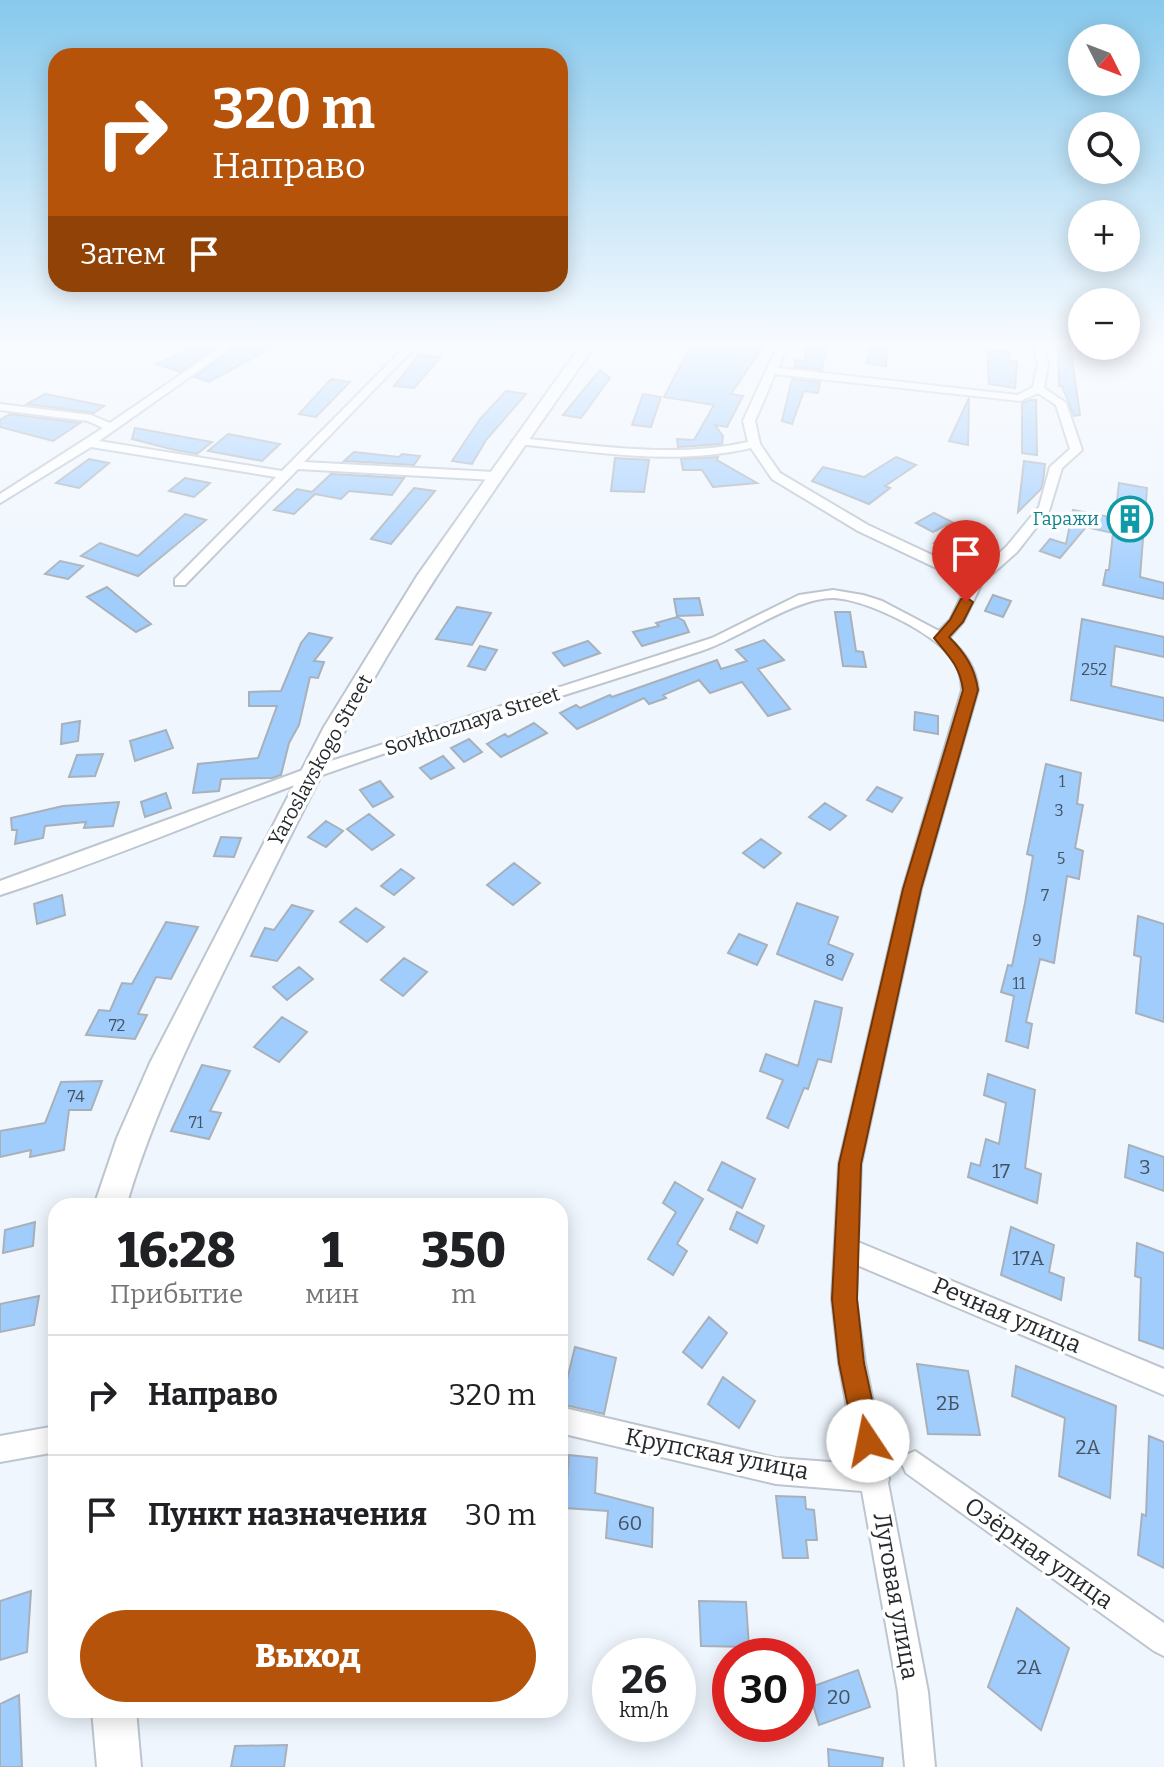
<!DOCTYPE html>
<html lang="ru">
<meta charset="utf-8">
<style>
:root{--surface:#fff;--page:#f2f2f2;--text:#202124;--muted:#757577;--line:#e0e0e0;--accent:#b45309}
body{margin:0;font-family:Bitter,serif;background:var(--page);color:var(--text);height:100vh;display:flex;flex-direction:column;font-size:30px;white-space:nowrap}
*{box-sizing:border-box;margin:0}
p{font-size:26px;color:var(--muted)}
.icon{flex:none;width:44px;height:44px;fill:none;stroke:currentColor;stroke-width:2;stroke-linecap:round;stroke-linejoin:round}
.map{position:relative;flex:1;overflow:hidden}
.drawer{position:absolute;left:48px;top:1198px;width:520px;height:520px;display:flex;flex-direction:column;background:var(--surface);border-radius:24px;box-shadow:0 4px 20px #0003}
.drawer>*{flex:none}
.top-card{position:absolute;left:48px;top:48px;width:520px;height:244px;border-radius:24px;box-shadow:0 4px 20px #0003;background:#b45309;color:#fff;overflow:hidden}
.needle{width:52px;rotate:132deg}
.buttons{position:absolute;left:1068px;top:24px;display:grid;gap:16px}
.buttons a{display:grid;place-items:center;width:72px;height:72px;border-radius:50%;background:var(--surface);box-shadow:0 4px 20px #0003;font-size:40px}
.speed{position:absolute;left:592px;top:1638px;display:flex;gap:16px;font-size:40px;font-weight:700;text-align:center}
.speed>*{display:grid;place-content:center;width:104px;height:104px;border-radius:50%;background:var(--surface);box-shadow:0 4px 20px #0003;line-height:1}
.speed small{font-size:20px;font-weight:400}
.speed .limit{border:12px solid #d22;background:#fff;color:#111}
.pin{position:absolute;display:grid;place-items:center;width:68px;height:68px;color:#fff;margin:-82px -34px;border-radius:50% 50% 50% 0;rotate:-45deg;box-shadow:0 0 8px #0007}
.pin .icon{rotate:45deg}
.me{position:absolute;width:88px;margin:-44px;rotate:349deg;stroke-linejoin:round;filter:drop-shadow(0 0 6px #0008)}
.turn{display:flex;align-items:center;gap:28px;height:168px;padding:0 32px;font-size:36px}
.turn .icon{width:104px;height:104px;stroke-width:2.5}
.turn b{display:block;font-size:56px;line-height:68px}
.then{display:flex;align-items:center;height:76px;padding:0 32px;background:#0003;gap:16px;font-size:30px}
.eta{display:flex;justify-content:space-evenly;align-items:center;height:136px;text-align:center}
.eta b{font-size:48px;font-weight:800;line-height:56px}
.action{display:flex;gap:16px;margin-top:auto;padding:16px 32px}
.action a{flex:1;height:92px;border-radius:48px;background:var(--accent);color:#fff;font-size:32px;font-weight:800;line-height:92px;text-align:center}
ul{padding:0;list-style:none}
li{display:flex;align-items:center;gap:24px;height:120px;padding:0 32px;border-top:2px solid var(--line)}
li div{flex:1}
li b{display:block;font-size:30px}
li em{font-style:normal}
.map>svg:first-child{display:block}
.building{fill:#a1cdfd;stroke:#a8b0b9;stroke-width:2}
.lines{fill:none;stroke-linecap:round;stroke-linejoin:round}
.street-casing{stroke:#bdc5cf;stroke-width:4}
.secondary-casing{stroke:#bdc5cf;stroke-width:4}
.street{fill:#fff;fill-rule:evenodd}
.secondary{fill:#fff;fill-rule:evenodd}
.route{fill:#b45309;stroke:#753606;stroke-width:2}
.labels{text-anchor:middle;stroke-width:7;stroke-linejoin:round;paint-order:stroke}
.number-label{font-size:16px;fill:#455361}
.far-culture-label{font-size:18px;fill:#0d838f;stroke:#fff;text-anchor:end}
.street-label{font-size:20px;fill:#262a2d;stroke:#fff}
.near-number-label{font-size:20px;fill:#455361}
.near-street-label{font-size:24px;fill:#262a2d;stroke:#fff}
</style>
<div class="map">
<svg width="1164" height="1767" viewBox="0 0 1164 1767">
<rect width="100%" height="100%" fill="#eff6fe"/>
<path class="building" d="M 196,345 L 219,345 L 180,372 L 157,364 Z
M 238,345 L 277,345 L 209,382 L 195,377 Z
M 691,345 L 764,345 L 731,394 L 743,396 L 727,427 L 715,425 L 723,436 L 722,444 L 678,447 L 677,439 L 694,440 L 714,405 L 664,397 Z
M 808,345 L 827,345 L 822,370 L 794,367 L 796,360 L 804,361 Z
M 872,345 L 887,345 L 886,366 L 866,363 Z
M 1058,345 L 1070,345 L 1080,415 L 1074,416 L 1062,386 L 1059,386 Z
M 987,350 L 1009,352 L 1010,361 L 1017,362 L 1015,388 L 989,384 Z
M 420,354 L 441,357 L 414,388 L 394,386 Z
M 600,370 L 610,378 L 581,418 L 563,415 Z
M 331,379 L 350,382 L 316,417 L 299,414 Z
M 792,379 L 820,382 L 818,393 L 804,391 L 792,424 L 782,421 Z
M 506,391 L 526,394 L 486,440 L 472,464 L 452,461 L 480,419 Z
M 45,394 L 66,398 L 104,406 L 94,413 L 27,404 Z
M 643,394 L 661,397 L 651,427 L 632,425 Z
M 969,398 L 968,445 L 949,441 Z
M 1030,400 L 1036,400 L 1037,455 L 1022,453 L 1022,403 Z
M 10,414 L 80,423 L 53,441 L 0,427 L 0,420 Z
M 135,428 L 212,442 L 197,454 L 175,450 L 132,439 Z
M 228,434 L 280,444 L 262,461 L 208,451 Z
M 354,452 L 399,457 L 402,454 L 420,456 L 414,465 L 344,461 Z
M 718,457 L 717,460 L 757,483 L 713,487 L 702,470 L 683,470 L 681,459 Z
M 896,457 L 916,465 L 885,486 L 890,488 L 869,504 L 812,481 L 823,467 L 864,477 Z
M 615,458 L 649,460 L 644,492 L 611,491 Z
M 89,459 L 109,463 L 79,488 L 56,483 Z
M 1024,461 L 1045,464 L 1043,482 L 1041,489 L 1018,512 Z
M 331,474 L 404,478 L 392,495 L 349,491 L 341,499 L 315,494 L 294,514 L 274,510 L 297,489 L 312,492 Z
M 185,478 L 210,483 L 194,497 L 169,491 Z
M 1119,483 L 1147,488 L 1140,577 L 1164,583 L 1164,599 L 1103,585 L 1106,570 L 1109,570 L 1113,533 L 1086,527 L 1060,558 L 1040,551 L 1050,539 L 1066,544 L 1073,510 L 1115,518 Z
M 414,488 L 435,491 L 391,544 L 371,539 Z
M 934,513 L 952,522 L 933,532 L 916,523 Z
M 185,514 L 206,520 L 138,576 L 81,556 L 100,543 L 138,556 Z
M 951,532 L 981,547 L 965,558 L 934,543 Z
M 60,561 L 83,566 L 68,579 L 45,574 Z
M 107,587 L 151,624 L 136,632 L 87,597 Z
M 993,595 L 1011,601 L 1003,617 L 985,611 Z
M 699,598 L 703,615 L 677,616 L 674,599 Z
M 457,607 L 491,613 L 472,645 L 436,639 Z
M 835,612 L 850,612 L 856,651 L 863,652 L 866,667 L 843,666 Z
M 677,617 L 684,621 L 689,632 L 642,646 L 633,632 L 659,626 L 656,623 Z
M 1082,619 L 1164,637 L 1164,657 L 1115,646 L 1111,686 L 1164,698 L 1164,721 L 1071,700 Z
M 309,633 L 332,638 L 314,661 L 324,662 L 318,678 L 310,677 L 299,725 L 289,743 L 281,775 L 272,778 L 221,779 L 219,791 L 193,793 L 198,764 L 258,758 L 277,706 L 249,706 L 249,692 L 281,691 L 301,643 Z
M 764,640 L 784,660 L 758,669 L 790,709 L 768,716 L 742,682 L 710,693 L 699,680 L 663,695 L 666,698 L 649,704 L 644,698 L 577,729 L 560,713 L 576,705 L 580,708 L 610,695 L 612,697 L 717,660 L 721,669 L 747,661 L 736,650 Z
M 588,641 L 600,653 L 564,666 L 553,653 Z
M 480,646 L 497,650 L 485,670 L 468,666 Z
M 915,712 L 938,716 L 938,734 L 914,730 Z
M 80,721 L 78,741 L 61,744 L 62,724 Z
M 534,723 L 547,733 L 501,757 L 487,744 L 505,734 L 508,737 Z
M 166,730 L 173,748 L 135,761 L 130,741 Z
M 469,739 L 482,752 L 464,762 L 451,748 Z
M 103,754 L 95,776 L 69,777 L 77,755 Z
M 443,756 L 454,768 L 431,779 L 420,768 Z
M 1046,764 L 1081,773 L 1077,804 L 1083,805 L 1075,848 L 1083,851 L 1079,879 L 1067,876 L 1054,963 L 1040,959 L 1026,1022 L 1032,1024 L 1028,1048 L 1006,1041 L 1014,996 L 1001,992 L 1008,965 L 1012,966 L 1025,903 L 1033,856 L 1027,854 Z
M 380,781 L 393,797 L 373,807 L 360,790 Z
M 877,787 L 902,798 L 892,812 L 867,800 Z
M 166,793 L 171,808 L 145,817 L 141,802 Z
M 119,802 L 113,826 L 84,828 L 86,822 L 45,826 L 43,838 L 15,844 L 17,830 L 12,830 L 11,818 L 63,806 Z
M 825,803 L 846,816 L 830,830 L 809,817 Z
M 369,814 L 394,835 L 372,850 L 347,829 Z
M 326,821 L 343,831 L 326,847 L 308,837 Z
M 221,837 L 241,838 L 234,857 L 214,856 Z
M 761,839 L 781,853 L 764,868 L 743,853 Z
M 514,863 L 540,883 L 513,905 L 487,885 Z
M 401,869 L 414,878 L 394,895 L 381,886 Z
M 62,895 L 65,915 L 37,924 L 34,904 Z
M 797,903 L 838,917 L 828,944 L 853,954 L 842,980 L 777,954 Z
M 292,905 L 313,911 L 277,961 L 251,956 L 265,928 L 274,930 Z
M 356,908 L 384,927 L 367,942 L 340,922 Z
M 1138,916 L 1164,924 L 1164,1022 L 1136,1013 L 1141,957 L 1134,955 Z
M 166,922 L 198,927 L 171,979 L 156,977 L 138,1014 L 147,1015 L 135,1039 L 86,1035 L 99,1010 L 110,1011 L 122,983 L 132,984 Z
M 739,934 L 767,945 L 757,965 L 728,953 Z
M 404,958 L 427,972 L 403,996 L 381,980 Z
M 299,967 L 313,979 L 287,1000 L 273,987 Z
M 815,1001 L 842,1008 L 838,1029 L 831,1062 L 818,1059 L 808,1089 L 804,1088 L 788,1128 L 767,1118 L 783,1080 L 760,1071 L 766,1054 L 798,1066 Z
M 282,1017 L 307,1032 L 279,1062 L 254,1047 Z
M 202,1065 L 230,1071 L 210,1111 L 221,1113 L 209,1139 L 171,1131 Z
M 988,1074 L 1035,1090 L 1025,1168 L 1041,1174 L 1037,1203 L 968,1177 L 971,1163 L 980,1166 L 986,1139 L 999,1144 L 1006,1103 L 984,1095 Z
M 102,1081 L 91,1110 L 69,1110 L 64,1150 L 30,1157 L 31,1150 L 0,1157 L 0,1131 L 45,1123 L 61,1082 Z
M 1129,1145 L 1164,1157 L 1164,1191 L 1125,1177 Z
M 722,1162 L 755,1179 L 742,1208 L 708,1190 Z
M 675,1182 L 703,1199 L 677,1244 L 687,1251 L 673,1275 L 648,1259 L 676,1212 L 663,1203 Z
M 737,1212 L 764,1226 L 757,1243 L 730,1229 Z
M 35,1222 L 33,1246 L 3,1253 L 5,1230 Z
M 1011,1227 L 1054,1245 L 1049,1272 L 1064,1278 L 1061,1300 L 1001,1275 Z
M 1137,1243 L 1164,1253 L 1164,1349 L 1139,1340 L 1141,1278 L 1135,1276 Z
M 39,1296 L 34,1325 L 0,1332 L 0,1304 Z
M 709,1317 L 727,1333 L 702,1368 L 683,1352 Z
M 575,1347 L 616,1358 L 604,1414 L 561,1404 Z
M 917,1364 L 968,1371 L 980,1435 L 928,1434 Z
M 1016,1366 L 1116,1406 L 1110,1498 L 1059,1476 L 1065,1418 L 1012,1396 Z
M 723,1377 L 755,1401 L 739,1428 L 708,1404 Z
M 1149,1436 L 1164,1442 L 1164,1568 L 1138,1555 L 1142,1514 L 1146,1516 Z
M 569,1455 L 597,1458 L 595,1493 L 653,1508 L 652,1547 L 606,1538 L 608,1511 L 565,1508 Z
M 776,1496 L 805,1497 L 806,1509 L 814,1510 L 817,1540 L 806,1540 L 808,1558 L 783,1558 Z
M 31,1591 L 27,1652 L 0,1660 L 0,1601 Z
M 699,1601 L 746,1602 L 749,1647 L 701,1646 Z
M 1017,1608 L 1069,1648 L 1041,1730 L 988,1687 Z
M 858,1670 L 870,1707 L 819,1725 L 808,1688 Z
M 19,1695 L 22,1767 L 0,1767 L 0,1704 Z
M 287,1745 L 284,1767 L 231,1767 L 235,1746 Z
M 828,1749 L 883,1758 L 882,1767 L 829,1767 Z"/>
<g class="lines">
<g class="street-casing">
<path id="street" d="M 224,345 L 235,345 L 99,441 L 282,471 L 407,345 L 417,345 L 304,462 L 494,472 L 500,476 L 494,480 L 298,469 L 185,585 L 175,585 L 175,579 L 276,477 L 91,447 L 0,503 L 0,494 L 103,428 L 88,421 L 0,410 L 0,404 L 91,415 L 110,423 Z
M 778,345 L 788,345 L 778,368 L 1018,395 L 1033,387 L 1038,364 L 1033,345 L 1043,345 L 1048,364 L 1044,388 L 1066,403 L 1082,450 L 1062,468 L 1049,511 L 1017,552 L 982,583 L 963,622 L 949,638 C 965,653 976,668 978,690 L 921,889 L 861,1164 L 858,1242 L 1164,1369 L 1164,1395 L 857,1265 L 856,1299 L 865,1363 L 889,1479 L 888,1483 L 928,1692 L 935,1767 L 905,1767 L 898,1692 L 862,1491 L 776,1484 L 560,1433 L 560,1407 L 776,1458 L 857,1464 L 839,1363 L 832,1299 L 839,1164 L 903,889 L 962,690 C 962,677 959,667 951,657 C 931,631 867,600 834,598 C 796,597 740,638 701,651 C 571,694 439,733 311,779 C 207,817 105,861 0,895 L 0,881 L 303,770 L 712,638 L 799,595 L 833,590 L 863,595 L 882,601 L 939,631 L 950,620 L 968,583 L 858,531 L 772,479 L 751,448 C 674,466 596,452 518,444 L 512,441 L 518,438 C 594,445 672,459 748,442 L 743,421 ZM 775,374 L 1020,401 L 1038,393 L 1056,405 L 1070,449 L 1050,467 L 1039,507 L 1007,546 L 975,575 L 868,525 L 780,473 L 760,444 L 755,421 Z
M 56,1426 L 56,1452 L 0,1462 L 0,1436 Z
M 915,1451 L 1164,1623 L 1164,1656 L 1154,1651 L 906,1473 L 902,1464 L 906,1455 Z"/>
</g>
<g class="secondary-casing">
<path id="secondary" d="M 581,345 L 595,345 C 524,447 451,549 387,656 C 334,746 288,840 242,934 C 198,1023 154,1111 126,1206 L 94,1206 L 117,1138 L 150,1063 L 324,727 L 417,576 Z
M 92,1710 L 136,1710 L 141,1767 L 97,1767 Z"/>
</g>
<use href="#street" class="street"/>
<use href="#secondary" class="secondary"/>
</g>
<linearGradient id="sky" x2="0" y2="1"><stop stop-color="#87c9ed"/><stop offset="0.58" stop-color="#f8fbff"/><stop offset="1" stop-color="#f8fbff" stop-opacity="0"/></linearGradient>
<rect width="1164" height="592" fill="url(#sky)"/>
<path class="route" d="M 966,597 L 973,602 L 963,622 L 949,637 C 965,653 975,668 978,690 L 921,889 L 861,1164 L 857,1299 L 864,1363 L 881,1441 L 877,1451 L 868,1454 L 858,1451 L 855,1441 L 839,1363 L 832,1299 L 839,1164 L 903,889 L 963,690 C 960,666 948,655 934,638 L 950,620 L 961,599 Z"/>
<defs>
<g id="building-ring" transform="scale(2.3)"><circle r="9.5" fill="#fff" stroke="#0f9aa8" stroke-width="1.5"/><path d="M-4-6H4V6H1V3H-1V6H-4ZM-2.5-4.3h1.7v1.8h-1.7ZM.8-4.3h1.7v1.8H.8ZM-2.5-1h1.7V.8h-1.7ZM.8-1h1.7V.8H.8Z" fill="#0f9aa8"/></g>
</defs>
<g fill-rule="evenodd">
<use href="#building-ring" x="1130" y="519"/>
</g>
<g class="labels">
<g class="number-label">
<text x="1094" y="675">252</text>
<text x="1062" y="787">1</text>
<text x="1059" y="816">3</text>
<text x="1061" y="864">5</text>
<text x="1045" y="901">7</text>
<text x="1037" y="946">9</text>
<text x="830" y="966">8</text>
<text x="1019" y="989">11</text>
<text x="117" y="1031">72</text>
<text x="76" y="1102">74</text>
<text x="196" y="1128">71</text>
</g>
<g class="far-culture-label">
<text x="1099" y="525">Гаражи</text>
</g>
<g class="street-label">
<text transform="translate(472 721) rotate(-18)" y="7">Sovkhoznaya Street</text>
<text transform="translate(320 760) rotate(-61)" y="7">Yaroslavskogo Street</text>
</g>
<g class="near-number-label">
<text x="1145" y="1174">3</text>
<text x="1001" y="1178">17</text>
<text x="1028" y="1265">17А</text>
<text x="948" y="1410">2Б</text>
<text x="1088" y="1454">2А</text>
<text x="630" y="1530">60</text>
<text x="1029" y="1674">2А</text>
<text x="839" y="1704">20</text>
</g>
<g class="near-street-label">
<text transform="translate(1007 1315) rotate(23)" y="8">Речная улица</text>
<text transform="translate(717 1454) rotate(11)" y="8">Крупская улица</text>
<text transform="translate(1039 1553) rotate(35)" y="8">Озёрная улица</text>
<text transform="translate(896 1596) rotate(80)" y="8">Луговая улица</text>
</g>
</g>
</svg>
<div class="buttons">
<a><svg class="needle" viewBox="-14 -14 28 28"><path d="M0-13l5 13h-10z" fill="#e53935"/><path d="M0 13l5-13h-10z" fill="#757577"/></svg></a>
<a><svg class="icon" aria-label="search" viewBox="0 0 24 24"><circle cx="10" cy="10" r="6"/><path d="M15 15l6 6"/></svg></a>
<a>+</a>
<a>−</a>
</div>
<div class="speed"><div>26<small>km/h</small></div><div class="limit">30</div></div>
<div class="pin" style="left:966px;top:602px;background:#d93025"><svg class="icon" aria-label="arrive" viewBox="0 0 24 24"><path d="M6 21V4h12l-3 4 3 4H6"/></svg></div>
<svg class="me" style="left:868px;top:1441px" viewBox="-20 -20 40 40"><circle r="19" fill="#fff"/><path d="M0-13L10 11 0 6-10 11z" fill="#b45309"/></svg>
<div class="top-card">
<div class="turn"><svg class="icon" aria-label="right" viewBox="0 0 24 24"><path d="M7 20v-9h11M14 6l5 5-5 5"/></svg><div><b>320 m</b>Направо</div></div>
<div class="then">Затем<svg class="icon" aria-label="arrive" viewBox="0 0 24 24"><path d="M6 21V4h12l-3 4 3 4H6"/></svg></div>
</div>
<section class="drawer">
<div class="eta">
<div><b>16:28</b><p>Прибытие</p></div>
<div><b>1</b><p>мин</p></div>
<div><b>350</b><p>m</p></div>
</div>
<ul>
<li><svg class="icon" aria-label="right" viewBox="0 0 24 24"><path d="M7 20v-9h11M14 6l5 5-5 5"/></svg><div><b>Направо</b></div><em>320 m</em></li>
<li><svg class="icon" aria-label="arrive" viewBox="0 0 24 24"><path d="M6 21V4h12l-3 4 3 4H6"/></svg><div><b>Пункт назначения</b></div><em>30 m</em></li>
</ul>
<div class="action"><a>Выход</a></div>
</section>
</div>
